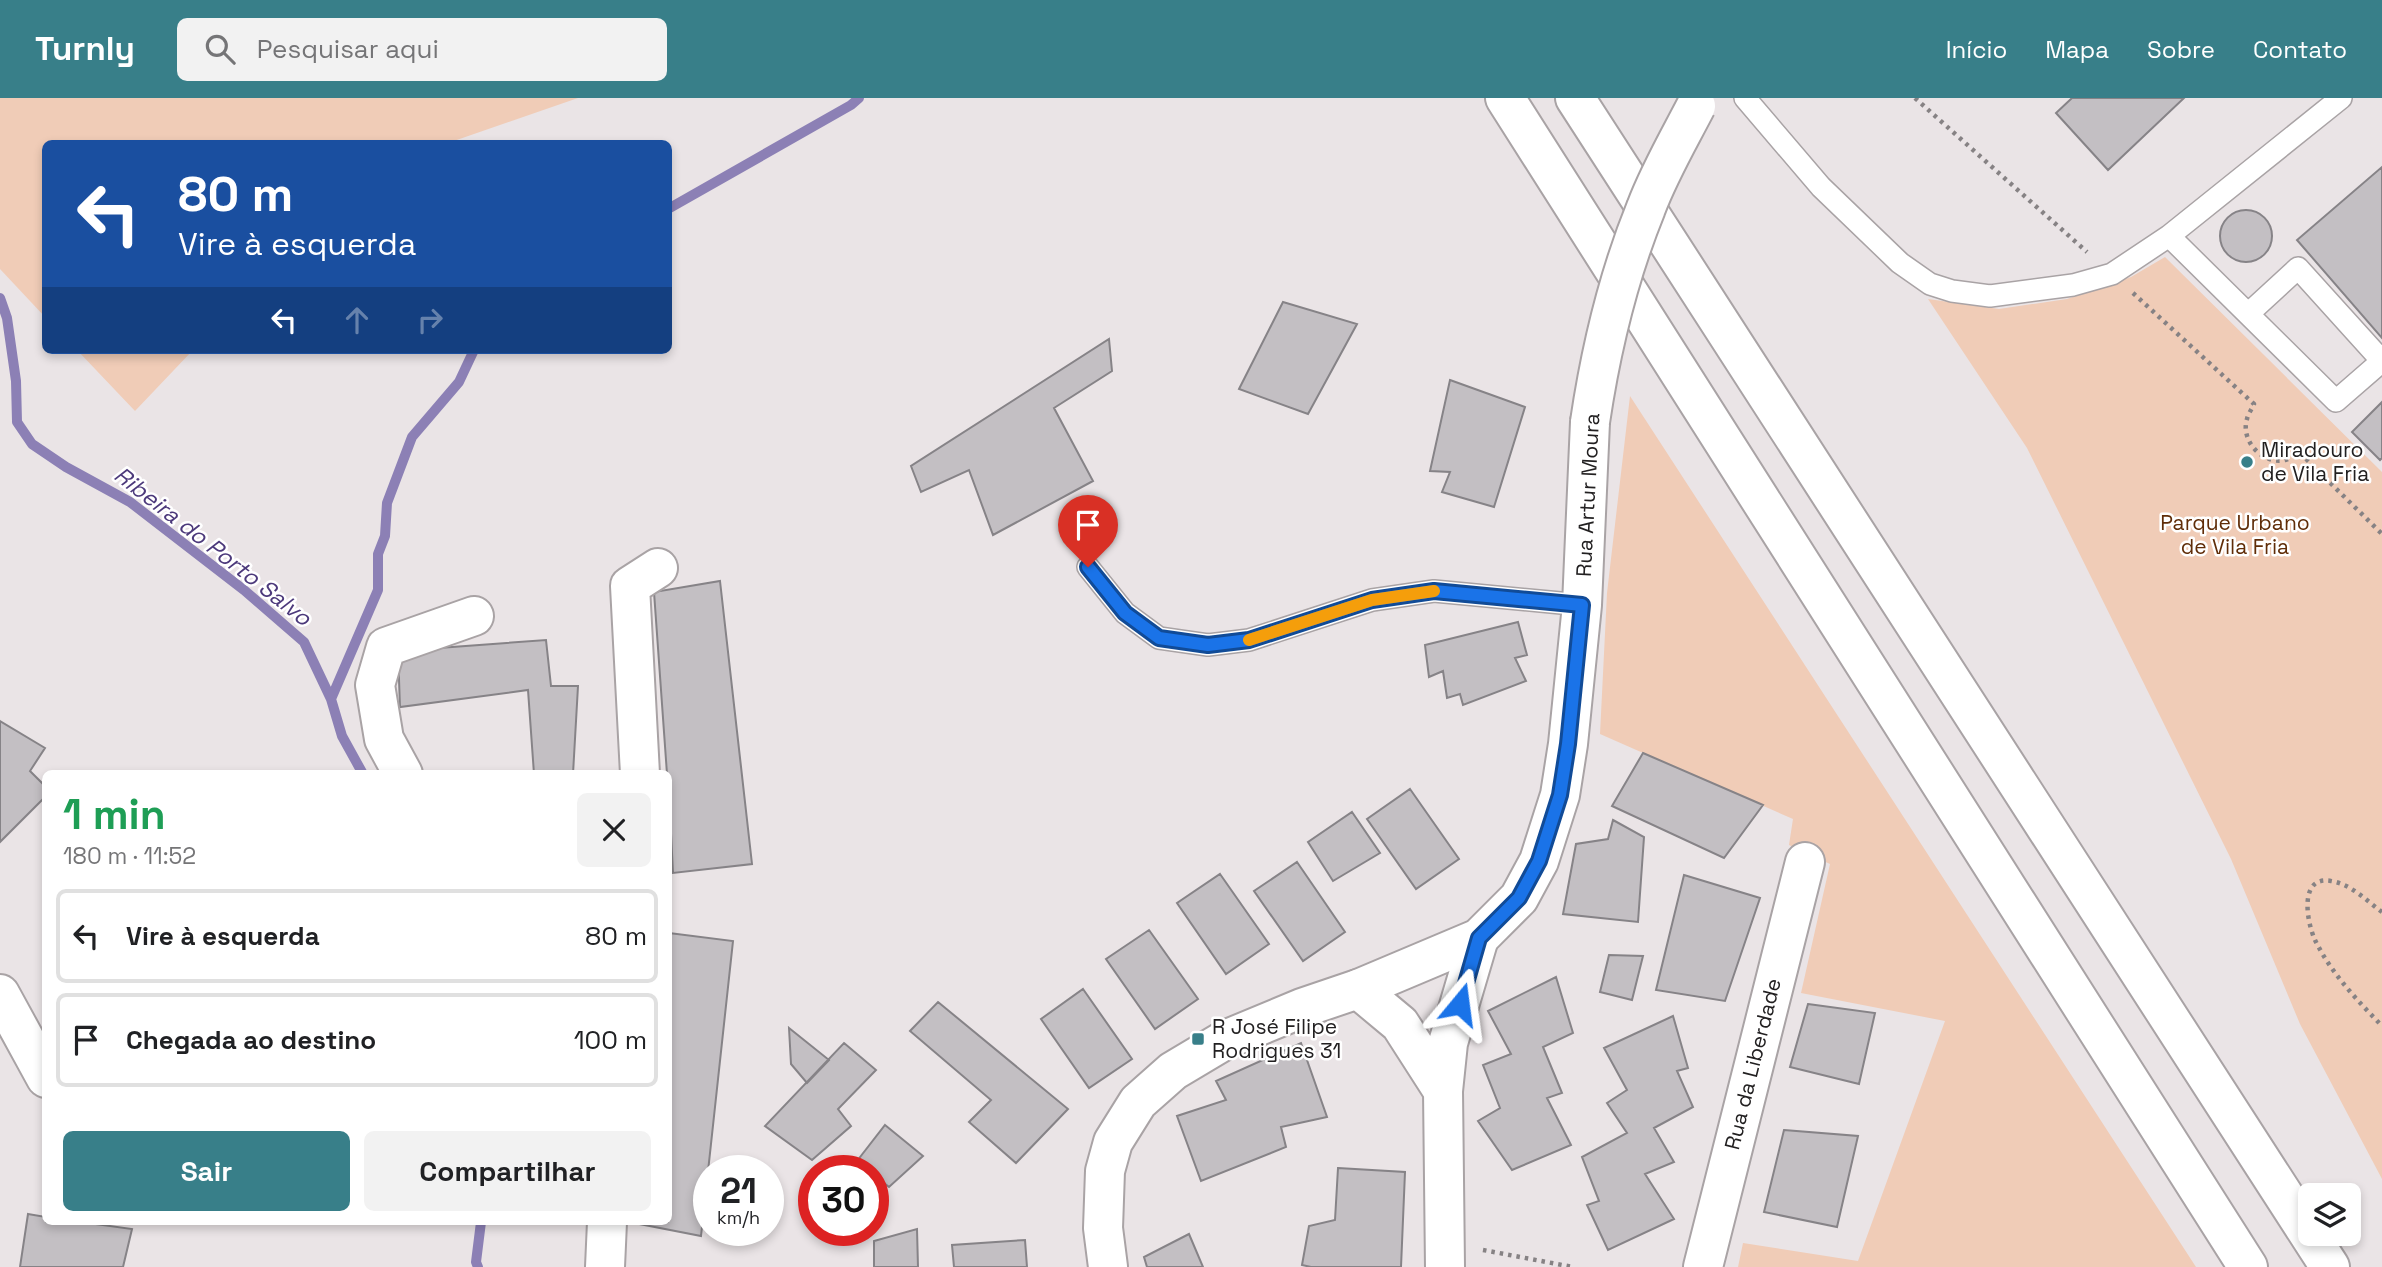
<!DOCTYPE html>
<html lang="pt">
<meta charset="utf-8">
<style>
:root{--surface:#fff;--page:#f2f2f2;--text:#202124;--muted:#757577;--line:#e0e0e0;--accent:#387f89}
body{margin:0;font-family:"Space Grotesk",sans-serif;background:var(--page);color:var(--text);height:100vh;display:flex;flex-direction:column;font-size:26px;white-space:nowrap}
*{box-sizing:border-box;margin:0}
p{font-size:23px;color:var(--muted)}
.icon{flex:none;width:38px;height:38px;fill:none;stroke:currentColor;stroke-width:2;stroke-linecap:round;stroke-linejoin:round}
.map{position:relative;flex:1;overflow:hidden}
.panel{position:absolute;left:42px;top:672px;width:630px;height:455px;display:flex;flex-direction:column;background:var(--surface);border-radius:10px;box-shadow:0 4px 10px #0003}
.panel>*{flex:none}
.guide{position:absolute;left:42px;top:42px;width:630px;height:214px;border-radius:10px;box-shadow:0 4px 10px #0003;background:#1a4fa0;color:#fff;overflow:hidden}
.tools{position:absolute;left:2298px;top:1085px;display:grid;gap:14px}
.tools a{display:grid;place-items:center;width:63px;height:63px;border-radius:10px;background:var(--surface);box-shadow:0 4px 10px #0003;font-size:35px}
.speed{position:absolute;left:693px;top:1057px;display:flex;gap:14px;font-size:35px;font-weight:700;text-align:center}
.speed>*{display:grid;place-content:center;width:91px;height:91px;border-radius:50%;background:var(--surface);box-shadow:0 4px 10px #0003;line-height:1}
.speed small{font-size:18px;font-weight:400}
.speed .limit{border:10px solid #d22;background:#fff;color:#111}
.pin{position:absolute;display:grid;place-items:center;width:60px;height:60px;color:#fff;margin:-72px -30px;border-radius:50% 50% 50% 0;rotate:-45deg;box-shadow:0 0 7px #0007}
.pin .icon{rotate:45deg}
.me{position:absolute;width:77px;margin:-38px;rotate:16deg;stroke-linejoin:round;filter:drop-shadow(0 0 5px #0008)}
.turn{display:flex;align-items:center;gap:24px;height:147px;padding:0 21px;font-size:32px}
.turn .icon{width:91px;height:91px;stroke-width:2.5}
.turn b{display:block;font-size:49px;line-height:60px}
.lanes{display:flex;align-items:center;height:66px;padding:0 21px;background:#0003;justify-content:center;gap:35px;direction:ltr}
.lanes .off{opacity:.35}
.round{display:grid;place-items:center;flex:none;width:74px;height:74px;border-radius:10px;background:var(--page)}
.head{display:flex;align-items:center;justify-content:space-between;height:119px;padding:0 21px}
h1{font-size:42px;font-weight:800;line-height:52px;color:#1e9e55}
.cta{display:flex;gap:14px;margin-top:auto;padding:14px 21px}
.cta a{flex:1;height:80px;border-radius:10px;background:var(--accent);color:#fff;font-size:28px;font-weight:800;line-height:80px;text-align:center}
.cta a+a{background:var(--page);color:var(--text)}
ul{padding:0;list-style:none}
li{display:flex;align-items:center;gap:21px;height:94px;margin:0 14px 10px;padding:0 7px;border:4px solid var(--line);border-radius:10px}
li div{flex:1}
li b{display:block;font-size:26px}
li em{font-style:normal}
header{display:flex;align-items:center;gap:42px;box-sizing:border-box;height:98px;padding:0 35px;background:var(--accent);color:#fff}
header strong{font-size:33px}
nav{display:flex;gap:38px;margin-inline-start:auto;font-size:24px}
.search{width:490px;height:63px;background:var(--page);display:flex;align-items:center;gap:18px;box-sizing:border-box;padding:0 24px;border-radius:10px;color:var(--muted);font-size:26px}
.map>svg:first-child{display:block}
.green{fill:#f0ccb7}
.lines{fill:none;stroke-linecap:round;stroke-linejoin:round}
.stream{stroke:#8c80b5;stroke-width:10}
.building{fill:#c3bfc3;stroke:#868387;stroke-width:2}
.lane-casing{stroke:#a9a3a5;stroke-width:24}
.street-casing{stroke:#a9a3a5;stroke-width:42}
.secondary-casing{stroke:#a9a3a5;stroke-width:42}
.primary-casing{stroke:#a9a3a5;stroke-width:42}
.path{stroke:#868284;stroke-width:4.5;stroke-dasharray:3.5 5;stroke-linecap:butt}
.lane{stroke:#fff;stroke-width:21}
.street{stroke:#fff;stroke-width:38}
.secondary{stroke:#fff;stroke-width:38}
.primary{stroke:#fff;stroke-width:38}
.secondary-bridge-casing{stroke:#a9a3a5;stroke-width:42;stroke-linecap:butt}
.secondary-bridge{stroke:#fff;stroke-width:38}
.route-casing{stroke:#114b97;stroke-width:18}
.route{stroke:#1a73e8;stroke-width:12}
.slow{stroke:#f59e0b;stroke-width:12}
.poi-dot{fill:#387f89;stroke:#fff;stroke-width:2.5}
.labels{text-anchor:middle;stroke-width:5;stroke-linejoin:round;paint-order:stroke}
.poi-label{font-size:21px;fill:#222021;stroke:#fff;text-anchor:start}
.street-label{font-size:21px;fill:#222021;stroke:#fff}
.park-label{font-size:21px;fill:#602d08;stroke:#fff}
.water-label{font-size:23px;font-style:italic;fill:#4c397b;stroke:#fff}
</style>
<header>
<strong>Turnly</strong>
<div class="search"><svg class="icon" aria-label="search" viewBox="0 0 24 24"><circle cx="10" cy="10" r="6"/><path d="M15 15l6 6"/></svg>Pesquisar aqui</div>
<nav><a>Início</a><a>Mapa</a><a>Sobre</a><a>Contato</a></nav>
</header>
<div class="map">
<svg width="2382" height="1169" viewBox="0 0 2382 1169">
<rect width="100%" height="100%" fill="#eae4e6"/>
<path class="green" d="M 0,0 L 578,0 L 448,45 L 46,46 L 45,219 L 0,171 Z
M 2165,159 L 2382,374 L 2382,1081 L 2300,926 L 2231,761 L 2027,350 L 1928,201 L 1999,211 L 2067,201 L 2131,179 Z
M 77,252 L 193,252 L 135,313 Z
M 1630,298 L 2196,1169 L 1738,1169 L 1743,1145 L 1858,1163 L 1945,923 L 1801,895 L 1830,766 L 1789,747 L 1793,721 L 1600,636 L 1607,495 Z"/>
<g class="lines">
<path class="stream" d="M 668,111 L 851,7 L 859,0
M 0,200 L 7,220 L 16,283 L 17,324 L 32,346 L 66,369 L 130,404 L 244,492 L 304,544 L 331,601 L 342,638 L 363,676
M 331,601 L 378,492 L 378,456 L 385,438 L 387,405 L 412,339 L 459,284 L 474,252
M 478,1169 L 476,1164 L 481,1124"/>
</g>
<path class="building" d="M 2072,0 L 2184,0 L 2108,72 L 2056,15 Z
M 2382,69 L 2382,240 L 2297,142 Z
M2220 138a26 26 0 1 1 52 0a26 26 0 1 1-52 0Z
M 1283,204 L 1357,226 L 1308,316 L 1239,291 Z
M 1109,241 L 1112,273 L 1054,310 L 1093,383 L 993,437 L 969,372 L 921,394 L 911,368 Z
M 1450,282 L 1525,309 L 1494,409 L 1442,394 L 1450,374 L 1430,373 Z
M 2382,304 L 2382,360 L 2380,362 L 2352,334 Z
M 720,483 L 752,766 L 673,775 L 668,676 L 667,676 L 654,494 Z
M 1518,524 L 1527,557 L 1515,560 L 1526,583 L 1463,607 L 1460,596 L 1447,600 L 1443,573 L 1429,579 L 1425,547 Z
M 546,542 L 551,588 L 578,588 L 573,676 L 534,676 L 528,592 L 400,609 L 398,553 Z
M 0,623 L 45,650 L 30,673 L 46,689 L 46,698 L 0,744 Z
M 1643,655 L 1763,707 L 1724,760 L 1612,708 Z
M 1410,691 L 1459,761 L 1416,791 L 1367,721 Z
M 1352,714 L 1380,755 L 1333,783 L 1308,744 Z
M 1613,722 L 1644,739 L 1638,824 L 1563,816 L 1576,746 L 1608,741 Z
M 1297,764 L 1345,834 L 1303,863 L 1254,793 Z
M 1220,776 L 1269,846 L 1226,876 L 1177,805 Z
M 1684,777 L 1760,800 L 1725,903 L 1656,892 Z
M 1149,832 L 1198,901 L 1155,931 L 1106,861 Z
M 669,835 L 733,843 L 701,1138 L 629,1124 L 668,1124 Z
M 1609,857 L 1643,858 L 1632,902 L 1600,894 Z
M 1556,879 L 1573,935 L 1543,949 L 1562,995 L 1547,1000 L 1571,1047 L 1512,1072 L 1478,1023 L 1500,1010 L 1483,967 L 1511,956 L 1488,913 Z
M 1083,891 L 1132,961 L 1089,990 L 1041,921 Z
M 938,904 L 1068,1011 L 1016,1065 L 969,1024 L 991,1002 L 910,933 Z
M 1808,906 L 1875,915 L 1859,986 L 1790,969 Z
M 1673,918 L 1688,970 L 1677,973 L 1693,1009 L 1654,1030 L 1674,1064 L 1645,1076 L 1674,1121 L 1608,1152 L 1587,1107 L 1599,1103 L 1582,1059 L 1627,1035 L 1607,1005 L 1627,992 L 1604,950 Z
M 789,930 L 829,962 L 807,985 L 791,966 Z
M 844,945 L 876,972 L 838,1011 L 851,1028 L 812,1062 L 765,1028 Z
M 1301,945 L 1327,1019 L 1281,1029 L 1286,1049 L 1201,1083 L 1177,1018 L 1226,1002 L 1216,983 Z
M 885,1027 L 923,1058 L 889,1089 L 873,1076 L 873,1073 L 869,1073 L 857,1063 Z
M 1784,1032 L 1858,1038 L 1837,1129 L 1764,1114 Z
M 1338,1070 L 1405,1074 L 1401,1169 L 1311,1169 L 1302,1167 L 1309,1128 L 1335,1122 Z
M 28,1116 L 46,1119 L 46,1124 L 81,1124 L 132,1131 L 123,1169 L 20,1169 Z
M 917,1131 L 918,1169 L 874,1169 L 874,1143 Z
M 1189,1136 L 1203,1169 L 1147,1169 L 1144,1159 Z
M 1025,1142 L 1027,1169 L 954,1169 L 952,1147 Z"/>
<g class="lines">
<g class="lane-casing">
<path id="lane" d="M 1745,0 L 1821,89 L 1900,165 L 1930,186 L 1952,193 L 1990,198 L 2073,187 L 2112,176 L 2169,138 L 2341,0
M 2169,138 L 2336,303 L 2382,263 L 2298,170 L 2248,216
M 1088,469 L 1125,515 L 1159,540 L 1208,547 L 1249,542 L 1372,502 L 1434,493 L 1582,507"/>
</g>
<g class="street-casing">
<path id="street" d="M 403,676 L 384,641 L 375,587 L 386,549 L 474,518
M 640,676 L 630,488 L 658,470
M 1358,891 L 1400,926 L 1443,993 L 1445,1169
M 0,896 L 46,980
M 1443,993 L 1448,945 L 1479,840
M 605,1169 L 607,1124
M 1703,1169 L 1805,764"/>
</g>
<g class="secondary-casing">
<path id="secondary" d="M 1108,1169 L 1103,1130 L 1105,1073 L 1113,1044 L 1138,1004 L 1173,973 L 1225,942 L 1302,910 L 1358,891 L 1479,840 L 1519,800 L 1539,763 L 1560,697 L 1568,646 L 1582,507 L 1590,324"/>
</g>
<g class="primary-casing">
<path id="primary" d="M 1505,0 L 2248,1169
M 1575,0 L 2330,1169"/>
</g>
<path class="path" d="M 1915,0 L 2087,154
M 2133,195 L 2254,306 C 2252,311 2248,316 2247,321 C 2240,343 2263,367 2285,362 C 2290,361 2296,357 2300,355 L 2382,436
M 2382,814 C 2367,803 2351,786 2331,783 C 2298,777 2307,825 2315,842 C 2331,875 2357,902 2382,928
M 1483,1152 L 1573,1169"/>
<use href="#lane" class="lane"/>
<use href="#street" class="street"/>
<use href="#secondary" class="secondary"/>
<use href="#primary" class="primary"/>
<g class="secondary-bridge-casing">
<path id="secondary-bridge" d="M 1590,324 C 1601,250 1618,179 1646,110 C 1659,75 1679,41 1696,8"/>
</g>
<use href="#secondary-bridge" class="secondary-bridge"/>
</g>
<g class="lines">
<g class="route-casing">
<path id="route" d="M 1088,469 L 1125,515 L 1159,540 L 1208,547 L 1249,542 L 1372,502 L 1434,493 L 1582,507 L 1568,646 L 1560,697 L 1539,763 L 1519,800 L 1479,840 L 1460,906"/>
</g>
<use href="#route" class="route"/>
<path class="slow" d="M 1249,542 L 1372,502 L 1434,493"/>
</g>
<g class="poi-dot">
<circle cx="2247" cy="364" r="7"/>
<rect x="1191" y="934" width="14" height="14" rx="3.5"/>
</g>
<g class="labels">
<g class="poi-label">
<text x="2261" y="359">Miradouro<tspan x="2261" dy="24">de Vila Fria</tspan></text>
<text x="1212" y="936">R José Filipe<tspan x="1212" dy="24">Rodrigues 31</tspan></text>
</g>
<g class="street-label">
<text transform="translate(1588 397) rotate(-87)" y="7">Rua Artur Moura</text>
<text transform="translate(1753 966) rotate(-76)" y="7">Rua da Liberdade</text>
</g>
<g class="park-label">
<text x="2235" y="432">Parque Urbano<tspan x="2235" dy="24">de Vila Fria</tspan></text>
</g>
<g class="water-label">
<text transform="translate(213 448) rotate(38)" y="8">Ribeira do Porto Salvo</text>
</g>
</g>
</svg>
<div class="tools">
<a><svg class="icon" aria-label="layers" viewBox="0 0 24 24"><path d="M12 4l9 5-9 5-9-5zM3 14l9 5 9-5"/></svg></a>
</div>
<div class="speed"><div>21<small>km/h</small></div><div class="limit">30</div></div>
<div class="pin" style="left:1088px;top:469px;background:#d93025"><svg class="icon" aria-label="arrive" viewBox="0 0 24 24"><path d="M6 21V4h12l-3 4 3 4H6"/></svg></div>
<svg class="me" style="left:1460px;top:906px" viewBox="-20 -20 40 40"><path d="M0-17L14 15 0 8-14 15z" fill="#1a73e8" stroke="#fff" stroke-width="4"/></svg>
<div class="guide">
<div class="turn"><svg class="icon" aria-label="left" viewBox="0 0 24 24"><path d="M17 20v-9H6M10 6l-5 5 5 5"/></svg><div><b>80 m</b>Vire à esquerda</div></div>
<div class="lanes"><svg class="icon" aria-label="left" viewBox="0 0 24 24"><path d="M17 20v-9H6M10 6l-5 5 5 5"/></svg><svg class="icon off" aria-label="ahead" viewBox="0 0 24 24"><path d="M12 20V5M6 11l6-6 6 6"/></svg><svg class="icon off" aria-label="right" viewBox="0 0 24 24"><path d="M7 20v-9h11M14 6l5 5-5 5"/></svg></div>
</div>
<section class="panel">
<div class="head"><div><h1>1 min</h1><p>180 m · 11:52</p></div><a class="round"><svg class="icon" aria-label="close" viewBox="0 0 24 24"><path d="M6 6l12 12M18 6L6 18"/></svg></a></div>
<ul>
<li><svg class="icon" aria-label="left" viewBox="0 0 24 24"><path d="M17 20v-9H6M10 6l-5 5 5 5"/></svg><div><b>Vire à esquerda</b></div><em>80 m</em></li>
<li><svg class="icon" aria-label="arrive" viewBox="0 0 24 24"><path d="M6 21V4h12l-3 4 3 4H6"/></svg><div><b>Chegada ao destino</b></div><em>100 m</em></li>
</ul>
<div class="cta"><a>Sair</a><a>Compartilhar</a></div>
</section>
</div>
